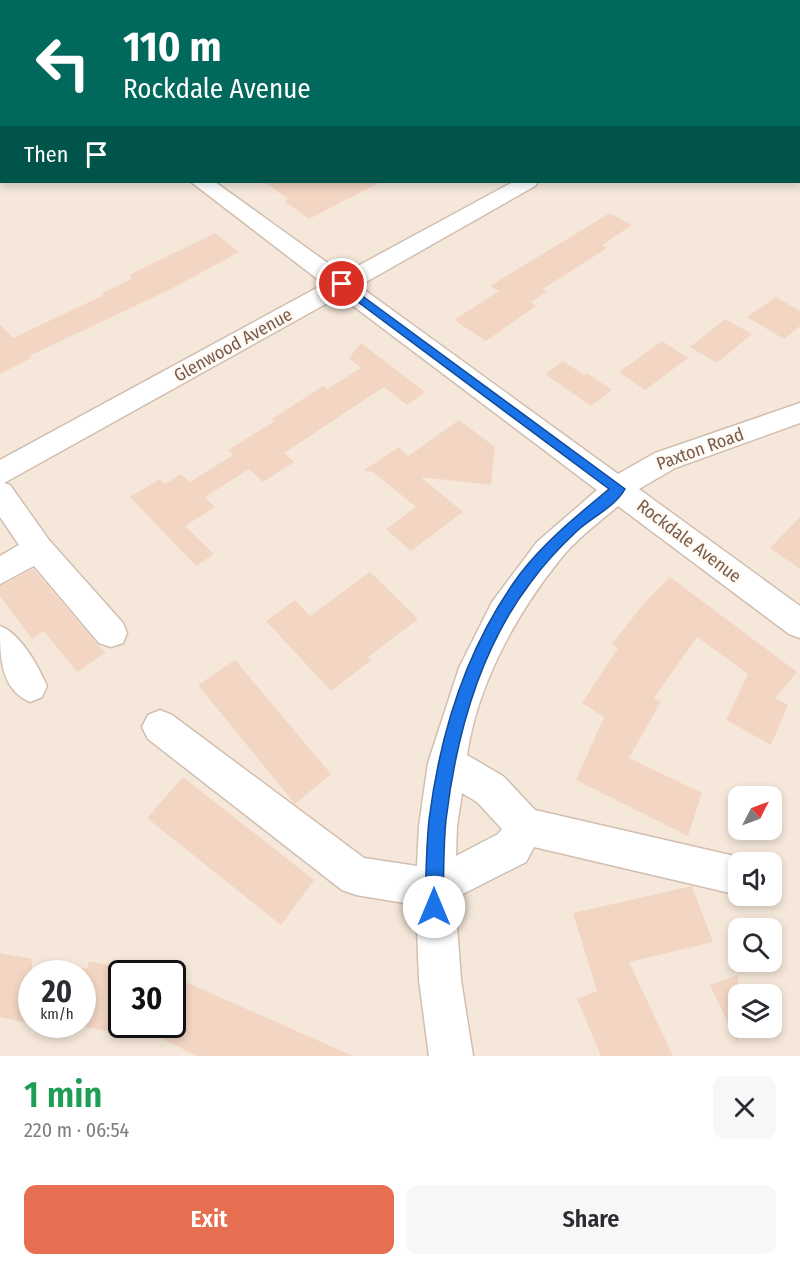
<!DOCTYPE html>
<meta charset="utf-8">
<style>
:root{--surface:#fff;--page:#f7f7f7;--text:#2b2b33;--muted:#7c7c81;--accent:#e76f51}
body{margin:0;font-family:"Fira Sans Condensed",sans-serif;background:var(--page);color:var(--text);height:100vh;display:flex;flex-direction:column;font-size:22px;white-space:nowrap}
*{box-sizing:border-box;margin:0}
p{font-size:20px;color:var(--muted)}
.icon{flex:none;width:33px;height:33px;fill:none;stroke:currentColor;stroke-width:2;stroke-linecap:round;stroke-linejoin:round}
.map{position:relative;height:1056px;overflow:hidden}
.side{display:flex;flex-direction:column;background:var(--surface);flex:1}
.side>*{flex:none}
.banner{position:absolute;left:0px;top:0px;width:801px;height:183px;box-shadow:0 3px 9px #0003;background:#00695c;color:#fff;overflow:hidden}
.needle{width:39px;rotate:48deg}
.tools{position:absolute;left:728px;top:786px;display:grid;gap:12px}
.tools a{display:grid;place-items:center;width:54px;height:54px;border-radius:12px;background:var(--surface);box-shadow:0 3px 9px #0003;font-size:30px}
.speed{position:absolute;left:18px;top:960px;display:flex;gap:12px;font-size:30px;font-weight:700;text-align:center}
.speed>*{display:grid;place-content:center;width:78px;height:78px;border-radius:50%;background:var(--surface);box-shadow:0 3px 9px #0003;line-height:1}
.speed small{font-size:15px;font-weight:400}
.speed .limit{border:3px solid #111;border-radius:9px;background:#fff;color:#111}
.pin{position:absolute;display:grid;place-items:center;width:51px;height:51px;color:#fff;margin:-26px;border:3px solid #fff;border-radius:50%;box-shadow:0 2px 6px #0007}
.me{position:absolute;width:66px;margin:-33px;rotate:0deg;stroke-linejoin:round;filter:drop-shadow(0 0 4px #0008)}
.turn{display:flex;align-items:center;gap:21px;height:126px;padding:0 24px;font-size:27px}
.turn .icon{width:78px;height:78px;stroke-width:2.5}
.turn b{display:block;font-size:42px;line-height:51px}
.then{display:flex;align-items:center;height:57px;padding:0 24px;background:#0003;gap:12px;font-size:22px}
.round{display:grid;place-items:center;flex:none;width:63px;height:63px;border-radius:12px;background:var(--page)}
.headline{display:flex;align-items:center;justify-content:space-between;height:102px;padding:0 24px}
h1{font-size:36px;font-weight:600;line-height:45px;color:#1e9e55}
.cta{display:flex;gap:12px;margin-top:auto;padding:12px 24px}
.cta a{flex:1;height:69px;border-radius:12px;background:var(--accent);color:#fff;font-size:24px;font-weight:600;line-height:69px;text-align:center}
.cta a+a{background:var(--page);color:var(--text)}
.map>svg:first-child{display:block}
.residential{fill:#f5e8da;fill-rule:evenodd}
.building{fill:#f3d5c3}
.lines{fill:none;stroke-linecap:round;stroke-linejoin:round}
.minor-casing{stroke:#d1beb0;stroke-width:3}
.path{stroke:#d9b8a5;stroke-width:2;stroke-dasharray:1 3;stroke-linecap:butt}
.minor{fill:#fff;fill-rule:evenodd}
.route{fill:#1a73e8;stroke:#114b97;stroke-width:1.5}
.labels{text-anchor:middle;stroke-width:5;stroke-linejoin:round;paint-order:stroke}
.street-label{font-size:18px;fill:#7a5c4d;stroke:#fffaf3}
</style>
<div class="map">
<svg width="800" height="1056" viewBox="0 0 800 1056">
<rect width="100%" height="100%" fill="#fdf6ec"/>
<path class="residential" d="M 0,0 L 800,0 L 800,1056 L 0,1056 ZM 2,2 L 800,2 L 800,182 L 2,182 ZM 738,796 L 771,796 L 771,830 L 738,830 ZM 738,862 L 771,862 L 771,896 L 738,896 ZM 738,928 L 771,928 L 771,962 L 738,962 ZM 32,974 L 82,974 L 82,1024 L 32,1024 ZM 122,974 L 172,974 L 172,1024 L 122,1024 ZM 738,994 L 771,994 L 771,1028 L 738,1028 Z"/>
<path class="building" d="M 264,182 L 380,182 L 309,219 L 284,201 L 289,199 Z
M 610,213 L 632,225 L 602,245 L 607,248 L 543,289 L 547,291 L 531,302 L 536,306 L 486,341 L 454,320 L 499,291 L 490,286 Z
M 215,233 L 239,252 L 171,289 L 29,356 L 31,358 L 0,374 L 0,324 L 13,338 L 104,295 L 102,293 L 132,279 L 129,275 Z
M 776,297 L 800,311 L 800,326 L 784,339 L 747,317 Z
M 725,319 L 752,334 L 717,363 L 690,347 Z
M 662,341 L 688,358 L 645,390 L 619,372 Z
M 361,343 L 425,392 L 407,405 L 384,387 L 284,453 L 294,462 L 263,482 L 249,469 L 205,497 L 215,507 L 185,526 L 214,554 L 196,566 L 130,497 L 160,479 L 165,484 L 181,474 L 190,482 L 233,455 L 228,450 L 275,421 L 272,419 L 323,386 L 327,389 L 361,368 L 349,358 Z
M 563,361 L 584,375 L 587,373 L 612,390 L 591,406 L 545,374 Z
M 459,420 L 495,447 L 491,485 L 421,477 L 463,512 L 411,551 L 386,529 L 416,507 L 373,472 L 363,471 L 399,447 L 408,456 Z
M 800,517 L 800,569 L 770,548 Z
M 33,569 L 105,653 L 77,672 L 44,631 L 32,639 L 0,596 L 0,586 Z
M 370,572 L 418,619 L 368,657 L 371,660 L 331,691 L 266,621 L 295,600 L 310,616 Z
M 670,577 L 797,672 L 775,698 L 788,705 L 771,745 L 726,720 L 748,674 L 697,637 L 654,698 L 661,702 L 629,758 L 702,793 L 688,836 L 576,780 L 604,717 L 582,703 L 618,648 L 612,644 L 645,602 Z
M 235,660 L 331,774 L 295,804 L 198,685 Z
M 183,777 L 314,880 L 281,925 L 147,818 Z
M 692,886 L 713,942 L 629,962 L 673,1056 L 601,1056 L 577,999 L 597,991 L 573,913 Z
M 0,953 L 32,959 L 32,1024 L 0,1017 Z
M 89,961 L 122,968 L 122,1033 L 82,1027 L 82,968 L 87,969 Z
M 738,975 L 738,1044 L 710,985 Z
M 172,976 L 353,1056 L 197,1056 L 133,1024 L 172,1024 Z"/>
<g class="lines">
<g class="minor-casing">
<path id="minor" d="M 46,0 L 66,0 L 45,2 Z
M 336,0 L 354,0 L 335,2 Z
M 0,17 L 2,17 L 2,31 L 0,31 Z
M 0,126 L 2,126 L 2,138 L 0,138 Z
M 191,182 L 215,182 L 343,274 L 513,182 L 538,182 L 535,186 L 359,286 L 618,474 L 655,453 L 800,403 L 800,423 L 675,468 L 639,489 L 800,606 L 800,638 L 789,634 L 618,506 C 598,523 574,541 558,562 C 515,616 477,686 467,755 L 503,776 L 535,810 L 730,855 L 744,860 L 745,862 L 738,862 L 738,890 L 730,893 L 534,847 L 526,862 L 455,898 L 461,980 L 473,1056 L 429,1056 L 419,980 L 416,905 L 356,895 L 342,890 L 148,739 L 142,727 L 148,715 L 160,710 L 172,715 L 364,858 L 417,866 L 419,826 L 428,763 L 459,668 L 492,602 L 537,542 L 597,490 L 340,296 L 4,483 L 10,485 L 49,540 L 123,623 L 127,633 L 123,643 L 111,647 L 99,643 L 34,566 L 0,584 L 0,556 L 19,545 L 0,517 L 0,460 L 324,284 ZM 462,793 L 477,802 L 502,829 L 498,834 L 456,856 L 457,826 Z
M 0,626 C 21,634 38,666 47,686 L 42,697 L 30,702 C 0,689 0,656 0,626 Z"/>
</g>
<path class="path" d="M 22,0 L 24,2"/>
<use href="#minor" class="minor"/>
</g>
<path class="route" d="M 342,281 L 625,489 C 616,506 591,518 577,531 C 561,546 544,564 531,582 C 479,650 456,736 446,820 C 443,849 444,879 443,907 L 441,914 L 434,916 L 428,914 L 425,907 C 426,879 426,849 429,820 C 440,732 467,646 520,574 C 545,541 578,515 609,489 L 338,287 L 337,284 Z"/>
<g class="labels">
<g class="street-label">
<text transform="translate(233 345) rotate(-29)" y="6">Glenwood Avenue</text>
<text transform="translate(700 449) rotate(-20)" y="6">Paxton Road</text>
<text transform="translate(689 541) rotate(37)" y="6">Rockdale Avenue</text>
</g>
</g>
</svg>
<div class="tools">
<a><svg class="needle" viewBox="-14 -14 28 28"><path d="M0-13l5 13h-10z" fill="#e53935"/><path d="M0 13l5-13h-10z" fill="#7c7c81"/></svg></a>
<a><svg class="icon" aria-label="sound" viewBox="0 0 24 24"><path d="M4 9h4l5-4v14l-5-4H4zM17 9q2 3 0 6"/></svg></a>
<a><svg class="icon" aria-label="search" viewBox="0 0 24 24"><circle cx="10" cy="10" r="6"/><path d="M15 15l6 6"/></svg></a>
<a><svg class="icon" aria-label="layers" viewBox="0 0 24 24"><path d="M12 4l9 5-9 5-9-5zM3 14l9 5 9-5"/></svg></a>
</div>
<div class="speed"><div>20<small>km/h</small></div><div class="limit">30</div></div>
<div class="pin" style="left:342px;top:284px;background:#d93025"><svg class="icon" aria-label="arrive" viewBox="0 0 24 24"><path d="M6 21V4h12l-3 4 3 4H6"/></svg></div>
<svg class="me" style="left:434px;top:907px" viewBox="-20 -20 40 40"><circle r="19" fill="#fff"/><path d="M0-13L10 11 0 6-10 11z" fill="#1a73e8"/></svg>
<div class="banner">
<div class="turn"><svg class="icon" aria-label="left" viewBox="0 0 24 24"><path d="M17 20v-9H6M10 6l-5 5 5 5"/></svg><div><b>110 m</b>Rockdale Avenue</div></div>
<div class="then">Then<svg class="icon" aria-label="arrive" viewBox="0 0 24 24"><path d="M6 21V4h12l-3 4 3 4H6"/></svg></div>
</div>
</div>
<section class="side">
<div class="headline"><div><h1>1 min</h1><p>220 m · 06:54</p></div><a class="round"><svg class="icon" aria-label="close" viewBox="0 0 24 24"><path d="M6 6l12 12M18 6L6 18"/></svg></a></div>
<div class="cta"><a>Exit</a><a>Share</a></div>
</section>
